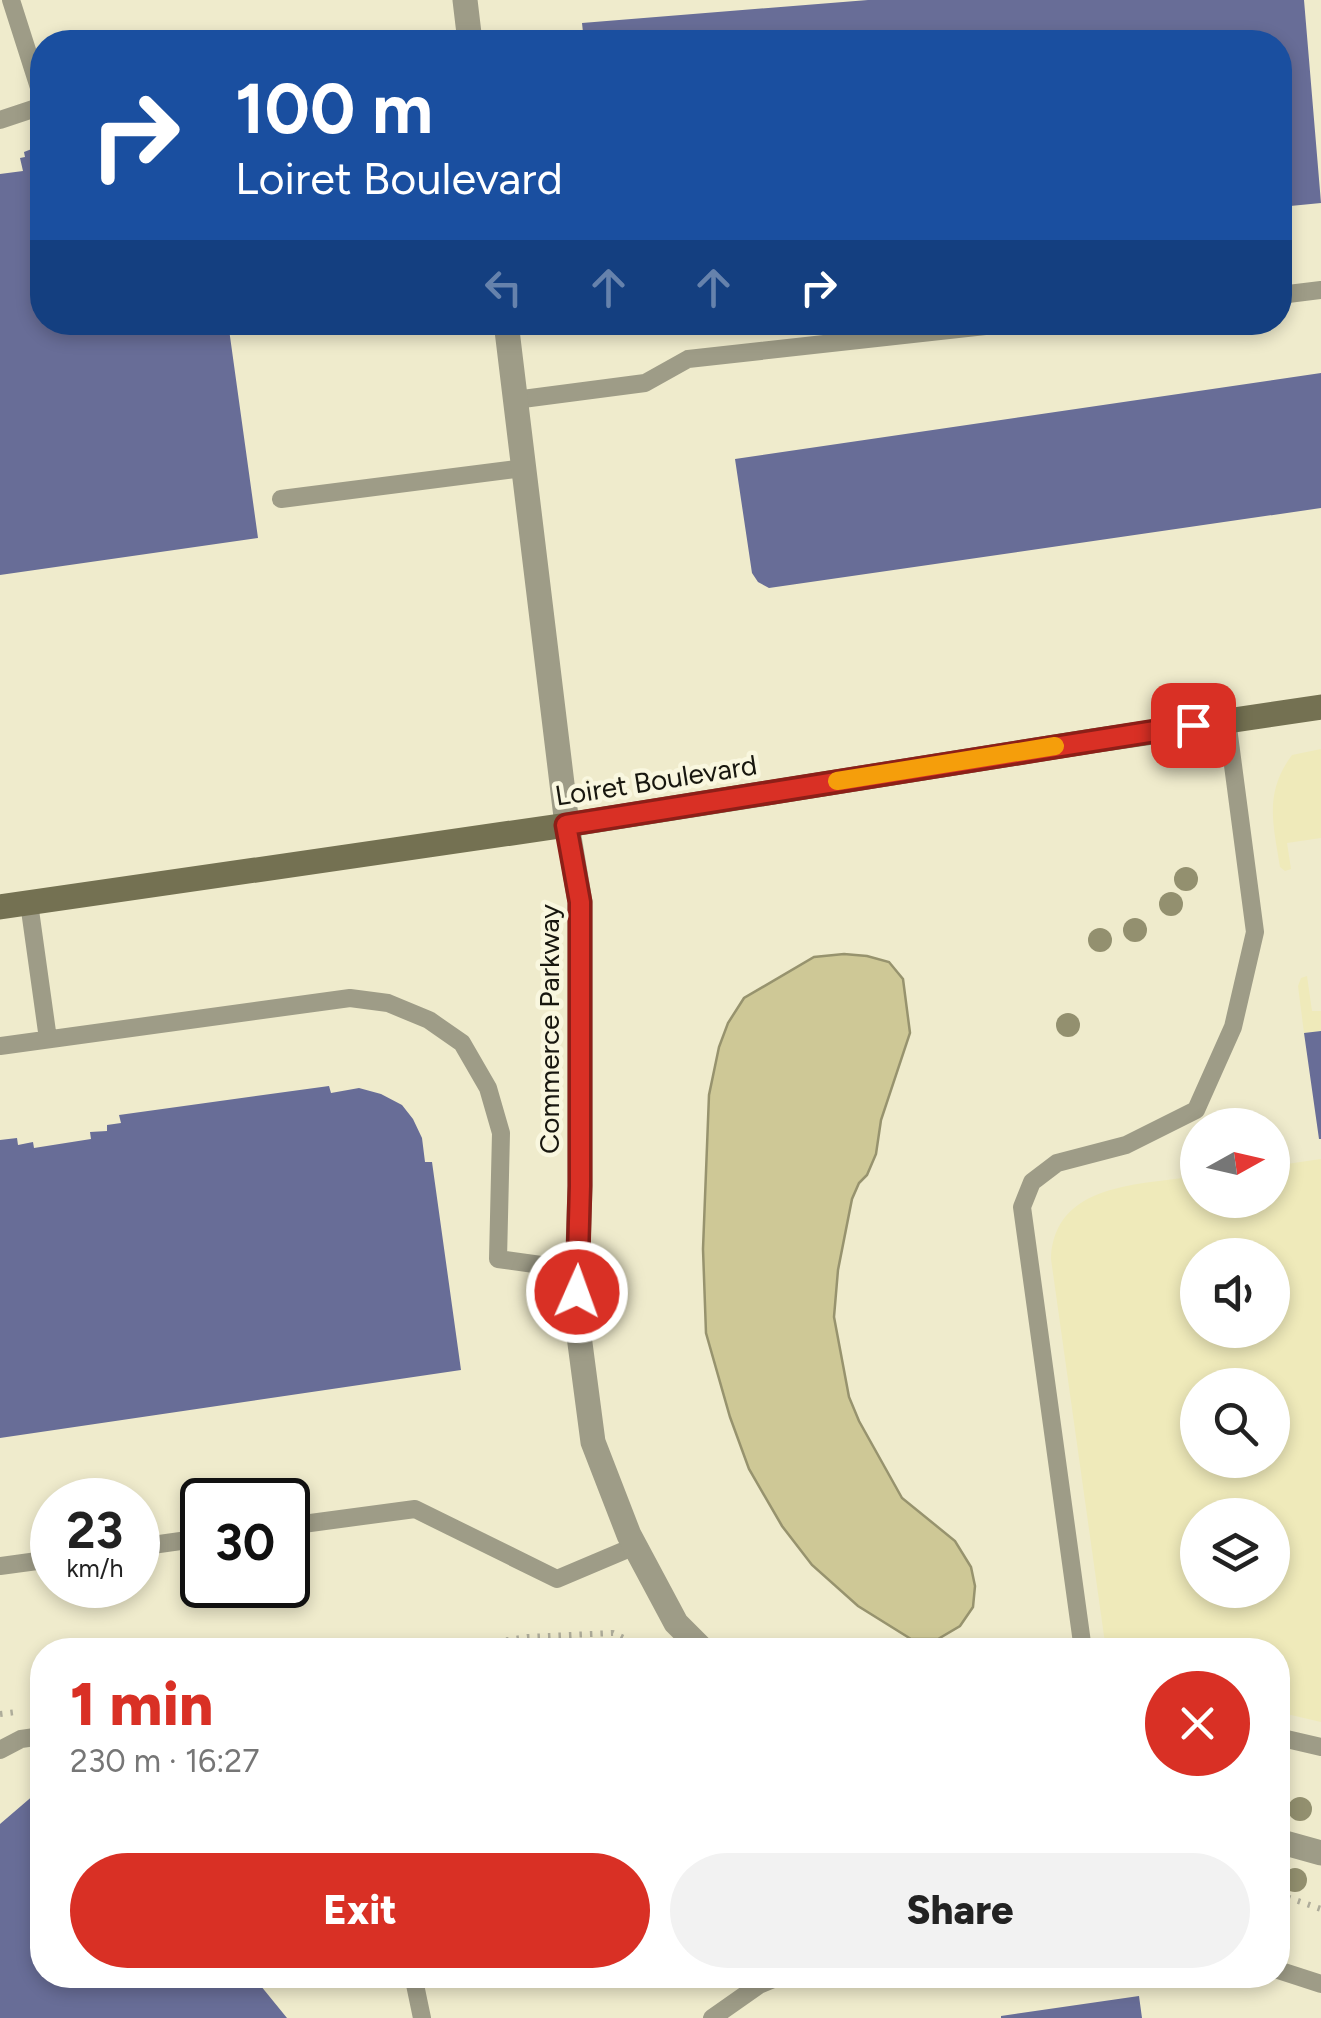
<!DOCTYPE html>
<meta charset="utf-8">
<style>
:root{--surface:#fff;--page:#f2f2f2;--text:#222;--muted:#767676;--accent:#d93025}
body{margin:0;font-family:Figtree,sans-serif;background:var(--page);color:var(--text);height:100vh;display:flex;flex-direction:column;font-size:38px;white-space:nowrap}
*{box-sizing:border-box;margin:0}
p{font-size:32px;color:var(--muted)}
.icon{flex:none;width:55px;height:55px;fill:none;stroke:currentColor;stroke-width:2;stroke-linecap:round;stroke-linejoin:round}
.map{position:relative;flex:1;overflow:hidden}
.side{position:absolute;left:30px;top:1638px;width:1260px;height:350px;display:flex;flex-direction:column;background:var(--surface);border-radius:40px;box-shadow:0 5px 15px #0003}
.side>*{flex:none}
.top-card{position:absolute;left:30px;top:30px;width:1262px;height:305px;border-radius:40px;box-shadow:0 5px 15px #0003;background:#1a4fa0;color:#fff;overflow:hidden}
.needle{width:65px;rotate:82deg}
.buttons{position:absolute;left:1180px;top:1108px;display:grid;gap:20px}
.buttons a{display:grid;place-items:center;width:110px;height:110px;border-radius:50%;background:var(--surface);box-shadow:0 5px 15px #0003;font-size:50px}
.speed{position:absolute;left:30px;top:1478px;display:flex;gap:20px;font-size:50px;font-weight:700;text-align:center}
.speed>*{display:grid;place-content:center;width:130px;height:130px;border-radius:50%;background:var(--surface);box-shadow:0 5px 15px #0003;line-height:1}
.speed small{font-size:25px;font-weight:400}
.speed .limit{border:5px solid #111;border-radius:15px;background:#fff;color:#111}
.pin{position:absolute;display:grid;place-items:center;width:85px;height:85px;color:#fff;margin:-42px;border-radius:20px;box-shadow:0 5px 15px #0006}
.me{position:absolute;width:110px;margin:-55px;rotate:2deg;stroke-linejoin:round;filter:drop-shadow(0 0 8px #0008)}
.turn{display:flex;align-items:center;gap:35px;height:210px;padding:0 40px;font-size:45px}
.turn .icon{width:130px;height:130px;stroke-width:2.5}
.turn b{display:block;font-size:70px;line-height:85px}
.lanes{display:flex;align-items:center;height:95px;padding:0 40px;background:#0003;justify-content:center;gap:50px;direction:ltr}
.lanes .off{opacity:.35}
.round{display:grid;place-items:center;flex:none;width:105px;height:105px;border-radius:52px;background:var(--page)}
.overview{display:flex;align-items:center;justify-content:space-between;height:170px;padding:0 40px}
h1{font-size:60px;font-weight:800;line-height:75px;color:var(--accent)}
.primary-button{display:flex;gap:20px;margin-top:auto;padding:20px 40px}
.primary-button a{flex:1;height:115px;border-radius:60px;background:var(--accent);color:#fff;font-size:40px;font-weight:800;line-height:115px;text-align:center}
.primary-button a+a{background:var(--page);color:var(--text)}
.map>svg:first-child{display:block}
.built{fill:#efebcc;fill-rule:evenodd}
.green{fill:#efeaba;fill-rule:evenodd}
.water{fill:#cec896;stroke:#97936e;stroke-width:2.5}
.building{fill:#686d97}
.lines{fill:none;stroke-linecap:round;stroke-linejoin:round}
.path{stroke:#aeac9a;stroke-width:6;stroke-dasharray:2.5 8;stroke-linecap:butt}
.lane{stroke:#9e9c87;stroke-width:18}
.street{stroke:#9e9c87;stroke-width:25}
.secondary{stroke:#747152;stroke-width:25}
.tree{fill:#93906f}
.route-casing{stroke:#8d1f18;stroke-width:25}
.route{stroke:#d93025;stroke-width:18}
.slow{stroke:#f59e0b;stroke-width:18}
.labels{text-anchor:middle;stroke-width:9;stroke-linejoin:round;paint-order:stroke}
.street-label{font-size:28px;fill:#18170f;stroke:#f9f7df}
</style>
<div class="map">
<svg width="1321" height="2018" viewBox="0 0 1321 2018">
<rect width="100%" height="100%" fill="#f9f7df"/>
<path class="built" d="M 0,0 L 1321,0 L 1321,2018 L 0,2018 ZM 42,42 L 1280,42 L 1280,322 L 42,322 ZM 1198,1125 L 1272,1125 L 1272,1200 L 1198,1200 ZM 1198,1255 L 1272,1255 L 1272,1330 L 1198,1330 ZM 1198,1385 L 1272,1385 L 1272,1460 L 1198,1460 ZM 52,1500 L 138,1500 L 138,1585 L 52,1585 ZM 202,1500 L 288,1500 L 288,1585 L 202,1585 ZM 1198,1515 L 1272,1515 L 1272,1590 L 1198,1590 ZM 42,1650 L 1278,1650 L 1278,1975 L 42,1975 Z"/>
<path class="green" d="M 1321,749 L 1321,838 L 1287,843 L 1291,869 L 1285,871 L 1280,867 C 1273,823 1264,793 1292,755 Z
M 1307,976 L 1312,1011 L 1321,1011 L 1321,1031 L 1304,1033 L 1298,986 L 1301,978 Z
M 1321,1159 L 1321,1722 L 1278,1712 L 1278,1650 L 1106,1650 L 1051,1259 C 1054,1182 1141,1185 1197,1176 L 1198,1200 L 1272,1200 L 1273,1166 ZM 1198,1255 L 1272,1255 L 1272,1330 L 1198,1330 ZM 1198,1385 L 1272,1385 L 1272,1460 L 1198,1460 ZM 1198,1515 L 1272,1515 L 1272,1590 L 1198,1590 Z"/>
<path class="water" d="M 844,954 L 867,956 L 889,962 L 903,979 L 910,1033 L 881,1120 L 876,1154 L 867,1175 L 859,1183 L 852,1199 L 838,1270 L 834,1317 L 849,1397 L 859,1421 L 902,1498 L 955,1541 L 971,1567 L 975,1586 L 973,1607 L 960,1626 L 938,1639 L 911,1639 L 858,1606 L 812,1565 L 782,1526 L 749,1469 L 730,1417 L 706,1333 L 703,1249 L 709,1095 L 719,1047 L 728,1023 L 744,998 L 814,957 Z"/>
<path class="building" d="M 868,0 L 1304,0 L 1321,203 L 1280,207 L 1280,42 L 584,42 L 582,23 Z
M 42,145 L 42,322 L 228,322 L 258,538 L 0,575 L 0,174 L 23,171 L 20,158 L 25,157 L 24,152 Z
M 1321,373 L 1321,508 L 769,588 L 758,582 L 752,573 L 735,459 Z
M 1321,1031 L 1321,1139 L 1319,1139 L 1304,1033 Z
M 329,1086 L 331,1093 L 359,1088 L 381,1094 L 402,1105 L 413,1119 L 422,1138 L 425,1162 L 432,1162 L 461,1370 L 0,1438 L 0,1140 L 17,1138 L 18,1145 L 33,1142 L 34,1148 L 91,1139 L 90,1132 L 107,1131 L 107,1125 L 121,1123 L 119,1115 Z
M 42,1788 L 42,1975 L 252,1975 L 287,2018 L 0,2018 L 0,1824 Z
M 1139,1996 L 1142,2018 L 1001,2018 L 1001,2016 Z"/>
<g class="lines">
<path class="path" d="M 444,1650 L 527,1637 L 613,1633 L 630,1641 L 638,1650
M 0,1714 L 16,1712
M 1278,1894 L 1321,1909"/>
<path class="lane" d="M 11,0 L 42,97
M 0,120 L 42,106
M 1280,295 L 1321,290
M 515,400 L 645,383 L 688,359 L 1022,322
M 281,499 L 524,468
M 29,903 L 48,1039
M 0,1046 L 350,998 L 388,1003 L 429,1020 L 462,1043 L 488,1088 L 501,1133 L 498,1259 L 577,1270
M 288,1526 L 415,1509 L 557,1579 L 635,1546
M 138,1547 L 202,1538
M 0,1566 L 52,1559
M 1083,1650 L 1022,1207 L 1032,1182 L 1057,1163 L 1126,1145 L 1196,1110 L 1233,1027 L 1255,932 L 1227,720
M 1278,1737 L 1321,1747
M 0,1750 L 21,1739 L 42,1736
M 1278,1970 L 1321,1984
M 413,1975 L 422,2018
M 712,2018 L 759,1985 L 783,1975"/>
<path class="street" d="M 465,0 L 470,42
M 506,322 L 567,825 L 580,902 L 580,1186 L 576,1313 L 593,1442 L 629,1535 L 676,1623 L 703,1650
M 1278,1841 L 1321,1853"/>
<path class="secondary" d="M 0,907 L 567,825 L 1092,741 L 1321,707"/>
</g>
<g class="tree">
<circle cx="1186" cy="879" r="12"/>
<circle cx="1171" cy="904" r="12"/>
<circle cx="1135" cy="930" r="12"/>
<circle cx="1100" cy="940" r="12"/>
<circle cx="1068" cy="1025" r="12"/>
<circle cx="1300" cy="1809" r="12"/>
<circle cx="1295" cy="1880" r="12"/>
</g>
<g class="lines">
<g class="route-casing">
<path id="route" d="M 577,1292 L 580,1186 L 580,902 L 566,825 L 1193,725"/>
</g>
<use href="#route" class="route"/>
<path class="slow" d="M 837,781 L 1055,746"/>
</g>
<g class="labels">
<g class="street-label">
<text transform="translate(656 780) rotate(-9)" y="10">Loiret Boulevard</text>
<text transform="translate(549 1029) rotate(-90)" y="10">Commerce Parkway</text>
</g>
</g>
</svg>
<div class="buttons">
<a><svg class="needle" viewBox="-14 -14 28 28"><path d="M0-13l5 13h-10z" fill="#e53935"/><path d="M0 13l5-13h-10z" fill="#767676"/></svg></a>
<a><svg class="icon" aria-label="sound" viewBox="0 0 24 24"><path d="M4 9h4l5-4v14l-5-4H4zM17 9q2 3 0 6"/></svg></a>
<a><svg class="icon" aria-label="search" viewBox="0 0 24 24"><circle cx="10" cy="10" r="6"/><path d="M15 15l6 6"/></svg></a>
<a><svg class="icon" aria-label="layers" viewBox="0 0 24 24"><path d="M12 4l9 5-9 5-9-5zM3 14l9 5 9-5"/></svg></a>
</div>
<div class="speed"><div>23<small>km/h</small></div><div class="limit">30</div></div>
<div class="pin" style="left:1193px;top:725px;background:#d93025"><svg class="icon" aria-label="arrive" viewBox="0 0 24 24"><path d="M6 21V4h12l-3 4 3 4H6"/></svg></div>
<svg class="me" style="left:577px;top:1292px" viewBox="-20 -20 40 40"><circle r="17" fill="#d93025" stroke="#fff" stroke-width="3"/><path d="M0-11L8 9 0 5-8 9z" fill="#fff"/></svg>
<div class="top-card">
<div class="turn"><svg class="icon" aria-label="right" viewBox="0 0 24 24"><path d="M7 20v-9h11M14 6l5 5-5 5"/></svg><div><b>100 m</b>Loiret Boulevard</div></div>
<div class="lanes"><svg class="icon off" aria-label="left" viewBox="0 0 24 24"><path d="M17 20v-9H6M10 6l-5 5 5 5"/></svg><svg class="icon off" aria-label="ahead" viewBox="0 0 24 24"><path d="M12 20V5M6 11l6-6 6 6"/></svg><svg class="icon off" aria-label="ahead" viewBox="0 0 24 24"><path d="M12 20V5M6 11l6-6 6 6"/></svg><svg class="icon" aria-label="right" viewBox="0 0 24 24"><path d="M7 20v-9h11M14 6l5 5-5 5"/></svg></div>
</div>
<section class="side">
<div class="overview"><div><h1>1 min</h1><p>230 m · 16:27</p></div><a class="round" style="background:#d93025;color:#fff"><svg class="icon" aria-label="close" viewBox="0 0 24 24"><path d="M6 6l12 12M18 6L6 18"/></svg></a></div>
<div class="primary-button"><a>Exit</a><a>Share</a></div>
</section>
</div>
